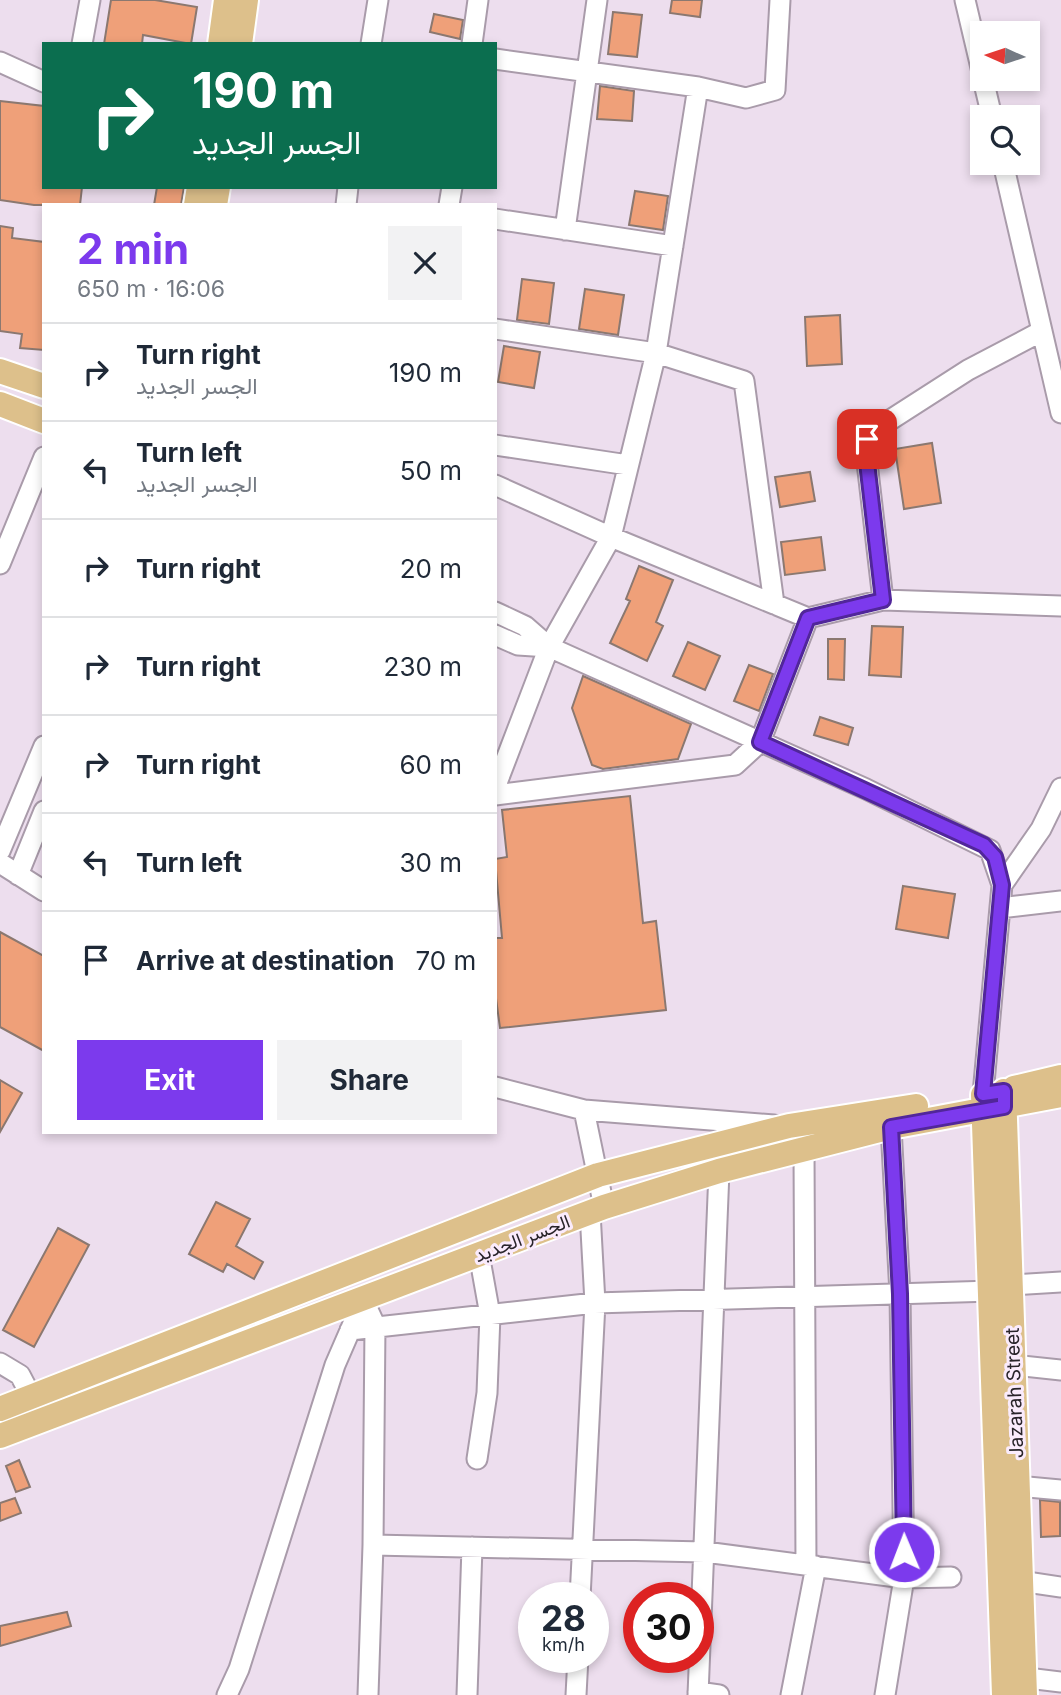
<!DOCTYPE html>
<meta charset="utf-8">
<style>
:root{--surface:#fff;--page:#f2f2f3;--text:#1f2937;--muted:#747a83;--line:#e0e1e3;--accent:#7c3aed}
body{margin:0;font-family:Inter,Vazirmatn,sans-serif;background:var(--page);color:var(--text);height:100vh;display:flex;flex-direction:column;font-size:26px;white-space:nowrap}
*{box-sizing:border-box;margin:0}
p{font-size:23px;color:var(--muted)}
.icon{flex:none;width:38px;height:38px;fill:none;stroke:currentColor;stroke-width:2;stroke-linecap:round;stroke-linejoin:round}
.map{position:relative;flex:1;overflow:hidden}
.details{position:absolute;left:42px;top:203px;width:455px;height:931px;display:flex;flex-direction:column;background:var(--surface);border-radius:0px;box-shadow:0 4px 10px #0003}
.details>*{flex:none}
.guide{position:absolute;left:42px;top:42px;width:455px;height:147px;border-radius:0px;box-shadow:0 4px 10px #0003;background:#0b6e4f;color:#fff;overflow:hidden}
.needle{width:46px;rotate:273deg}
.tools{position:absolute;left:970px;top:21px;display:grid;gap:14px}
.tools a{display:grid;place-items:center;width:70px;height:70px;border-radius:0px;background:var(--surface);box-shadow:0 4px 10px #0003;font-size:35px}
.speed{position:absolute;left:518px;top:1582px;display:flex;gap:14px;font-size:35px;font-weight:700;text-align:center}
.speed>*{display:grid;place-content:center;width:91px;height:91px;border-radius:50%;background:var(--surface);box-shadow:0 4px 10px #0003;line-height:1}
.speed small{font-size:18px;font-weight:400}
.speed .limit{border:10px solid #d22;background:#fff;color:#111}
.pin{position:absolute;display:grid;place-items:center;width:60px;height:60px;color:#fff;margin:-30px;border-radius:14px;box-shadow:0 4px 10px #0006}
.me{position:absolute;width:77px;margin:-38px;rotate:359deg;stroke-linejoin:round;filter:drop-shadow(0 0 5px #0008)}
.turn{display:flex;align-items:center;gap:24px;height:147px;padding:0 35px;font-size:32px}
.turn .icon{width:91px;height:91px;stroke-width:2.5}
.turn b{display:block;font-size:49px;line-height:60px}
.round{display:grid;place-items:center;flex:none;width:74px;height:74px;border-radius:0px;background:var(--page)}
.overview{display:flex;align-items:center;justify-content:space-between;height:119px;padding:0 35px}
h1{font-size:42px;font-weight:700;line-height:52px;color:var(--accent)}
.primary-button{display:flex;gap:14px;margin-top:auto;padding:14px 35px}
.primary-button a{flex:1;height:80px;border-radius:0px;background:var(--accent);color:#fff;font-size:28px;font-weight:700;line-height:80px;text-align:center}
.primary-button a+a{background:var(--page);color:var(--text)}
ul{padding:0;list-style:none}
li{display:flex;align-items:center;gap:21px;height:98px;padding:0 35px;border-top:2px solid var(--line)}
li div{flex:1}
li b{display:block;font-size:26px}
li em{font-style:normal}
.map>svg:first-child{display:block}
.building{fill:#efa079;stroke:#8b7870;stroke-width:2}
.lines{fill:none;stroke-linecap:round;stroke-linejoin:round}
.minor-casing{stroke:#a99baa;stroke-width:23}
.major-casing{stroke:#fff;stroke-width:28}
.minor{stroke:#fff;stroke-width:19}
.major{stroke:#ddc08b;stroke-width:24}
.route-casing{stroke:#51269a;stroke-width:18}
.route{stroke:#7c3aed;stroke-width:12}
.labels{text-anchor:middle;stroke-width:6;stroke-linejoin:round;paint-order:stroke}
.street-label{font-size:19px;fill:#29242a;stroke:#faebfc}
</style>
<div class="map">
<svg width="1061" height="1695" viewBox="0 0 1061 1695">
<rect width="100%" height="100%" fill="#eddeee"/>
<path class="building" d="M 111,0 L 155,0 L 197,7 L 191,44 L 143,35 L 142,44 L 104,44 Z
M 672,0 L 702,0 L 700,17 L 670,13 Z
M 613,12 L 642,15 L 637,57 L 608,54 Z
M 434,14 L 463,20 L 460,39 L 430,32 Z
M 600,86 L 634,91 L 632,121 L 597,119 Z
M 0,101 L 44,106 L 44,187 L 82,187 L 80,205 L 34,205 L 0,200 Z
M 157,187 L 184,187 L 181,205 L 154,205 Z
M 635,191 L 668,196 L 663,230 L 629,225 Z
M 0,226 L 13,228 L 12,238 L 44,242 L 44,350 L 20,348 L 22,334 L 0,331 Z
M 522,279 L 554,283 L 549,324 L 517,320 Z
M 585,289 L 624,295 L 618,335 L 579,329 Z
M 840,315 L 842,364 L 807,366 L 805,317 Z
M 504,346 L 540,352 L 534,388 L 498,382 Z
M 932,443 L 941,503 L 904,509 L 895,449 Z
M 810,472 L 815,501 L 780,507 L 775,477 Z
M 821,537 L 825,570 L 785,575 L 781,542 Z
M 639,566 L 673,580 L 656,622 L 663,626 L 647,661 L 610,643 L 630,601 L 626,599 Z
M 872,626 L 903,627 L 901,677 L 869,675 Z
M 828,639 L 845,639 L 844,680 L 828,679 Z
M 688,642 L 720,656 L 705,690 L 673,676 Z
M 749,665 L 773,674 L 759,711 L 734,701 Z
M 583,676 L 691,724 L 678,759 L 603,769 L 592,765 L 572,708 Z
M 820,717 L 853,728 L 848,745 L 814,735 Z
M 630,796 L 643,923 L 656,921 L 666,1010 L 500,1028 L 495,991 L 495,938 L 502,938 L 495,859 L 507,857 L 502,810 Z
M 903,886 L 955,894 L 948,938 L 896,929 Z
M 0,932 L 44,956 L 44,1051 L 0,1027 Z
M 0,1080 L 22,1093 L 0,1132 Z
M 216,1202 L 250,1219 L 236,1246 L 263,1262 L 254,1279 L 227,1264 L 223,1272 L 189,1254 Z
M 58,1228 L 89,1245 L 34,1347 L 3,1330 Z
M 19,1460 L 30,1487 L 16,1492 L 6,1466 Z
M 15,1498 L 21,1513 L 0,1521 L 0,1503 Z
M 1040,1500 L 1060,1502 L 1060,1536 L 1041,1537 Z
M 67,1612 L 71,1626 L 0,1646 L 0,1626 Z"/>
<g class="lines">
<g class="minor-casing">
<path id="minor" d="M 965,0 L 982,72
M 82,44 L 90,0
M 371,44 L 378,0
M 472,44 L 478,0
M 495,59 L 698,87 L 746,98 L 775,90 L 780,0
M 0,62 L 44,82
M 983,79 L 992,117
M 1003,163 L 1061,413
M 346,205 L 348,187
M 449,205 L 452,187
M 495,219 L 673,246
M 565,230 L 597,0
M 495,329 L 656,353 L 744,381 L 774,604
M 495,445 L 628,465
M 495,485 L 611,537 L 808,618 L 883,600 L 1061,606
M 0,564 L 44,457
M 883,600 L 866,454 L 867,439 L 873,431 L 968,370 L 1042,331
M 495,612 L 525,626 L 549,647 L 866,789 L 990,850 L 1002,885 L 983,1094
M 495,635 L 518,645 L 549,647
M 495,788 L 549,647 L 611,537 L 656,353 L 698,87
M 495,795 L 735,765 L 760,742 L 808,618
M 0,851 L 44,746
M 0,863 L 44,891
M 18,875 L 44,811
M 1002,885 L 1041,829 L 1061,788
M 1000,908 L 1061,901
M 495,1087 L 584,1110 L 774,1125
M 584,1110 L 604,1207
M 804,1151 L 806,1565
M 1011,1285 L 1061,1282
M 363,1299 L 375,1325 L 373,1545 L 368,1695
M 350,1330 L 595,1303 L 992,1291
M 0,1363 L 20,1375 L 31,1396
M 1013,1365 L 1061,1370
M 477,1459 L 487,1393 L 490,1315 L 479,1254
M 1017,1486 L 1061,1490
M 373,1545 L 705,1552 L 904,1578 L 951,1577
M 1020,1581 L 1061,1587
M 580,1598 L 595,1303 L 590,1212
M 1011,1676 L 1061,1682
M 698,1692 L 719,1695
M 227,1695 L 239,1669 L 335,1365 L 355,1319
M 467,1695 L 472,1547
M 576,1695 L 578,1657
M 698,1695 L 719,1171
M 791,1695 L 816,1566
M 885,1695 L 904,1578 L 900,1294 L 891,1127"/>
</g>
<g class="major-casing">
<path id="major" d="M 220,44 L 226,0
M 240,44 L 246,0
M 196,205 L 199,187
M 215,205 L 218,187
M 0,371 L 44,386
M 0,404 L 44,421
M 1014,1088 L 1061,1077
M 1004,1091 L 1025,1695
M 983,1095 L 1004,1695
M 0,1409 L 598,1175 L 789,1126 L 916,1106
M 0,1436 L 604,1207 L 719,1171 L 891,1127 L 1061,1095"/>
</g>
<use href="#minor" class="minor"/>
<use href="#major" class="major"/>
</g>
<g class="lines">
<g class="route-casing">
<path id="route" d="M 867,439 L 866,454 L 883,600 L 808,618 L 760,742 L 984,845 L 995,857 L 1002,885 L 983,1094 L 1004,1091 L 1004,1107 L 891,1127 L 900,1294 L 904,1552"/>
</g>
<use href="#route" class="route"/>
</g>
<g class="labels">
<g class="street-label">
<text transform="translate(522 1238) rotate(-21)" y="7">الجسر الجديد</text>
<text transform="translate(1014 1393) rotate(-92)" y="7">Jazarah Street</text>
</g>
</g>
</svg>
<div class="tools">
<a><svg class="needle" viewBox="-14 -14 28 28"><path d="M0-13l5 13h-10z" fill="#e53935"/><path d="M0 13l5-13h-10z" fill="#747a83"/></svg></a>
<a><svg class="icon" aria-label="search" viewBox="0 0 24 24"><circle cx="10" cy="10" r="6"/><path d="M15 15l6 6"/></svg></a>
</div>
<div class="speed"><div>28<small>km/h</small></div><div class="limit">30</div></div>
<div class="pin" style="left:867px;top:439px;background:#d93025"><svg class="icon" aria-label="arrive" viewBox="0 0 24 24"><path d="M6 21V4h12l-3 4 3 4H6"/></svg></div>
<svg class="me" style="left:904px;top:1552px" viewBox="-20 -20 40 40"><circle r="17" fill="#7c3aed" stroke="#fff" stroke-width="3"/><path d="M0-11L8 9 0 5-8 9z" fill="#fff"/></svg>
<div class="guide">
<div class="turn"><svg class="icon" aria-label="right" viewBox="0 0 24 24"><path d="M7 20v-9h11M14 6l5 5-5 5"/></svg><div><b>190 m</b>الجسر الجديد</div></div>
</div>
<section class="details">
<div class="overview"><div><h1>2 min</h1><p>650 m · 16:06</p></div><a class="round"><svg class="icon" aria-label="close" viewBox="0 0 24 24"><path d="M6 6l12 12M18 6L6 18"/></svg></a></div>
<ul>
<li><svg class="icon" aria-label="right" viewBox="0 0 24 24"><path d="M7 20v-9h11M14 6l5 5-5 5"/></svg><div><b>Turn right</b><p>الجسر الجديد</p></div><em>190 m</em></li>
<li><svg class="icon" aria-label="left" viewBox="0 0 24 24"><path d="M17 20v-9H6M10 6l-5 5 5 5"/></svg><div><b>Turn left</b><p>الجسر الجديد</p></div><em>50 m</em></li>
<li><svg class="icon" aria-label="right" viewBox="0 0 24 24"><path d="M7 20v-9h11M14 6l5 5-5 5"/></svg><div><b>Turn right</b></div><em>20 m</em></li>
<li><svg class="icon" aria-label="right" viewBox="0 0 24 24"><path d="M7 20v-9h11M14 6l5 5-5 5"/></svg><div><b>Turn right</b></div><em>230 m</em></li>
<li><svg class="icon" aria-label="right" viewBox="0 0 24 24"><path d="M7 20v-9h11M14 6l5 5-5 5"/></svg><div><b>Turn right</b></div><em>60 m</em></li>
<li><svg class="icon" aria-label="left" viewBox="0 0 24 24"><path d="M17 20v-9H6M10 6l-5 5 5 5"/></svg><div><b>Turn left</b></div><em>30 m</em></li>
<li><svg class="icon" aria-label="arrive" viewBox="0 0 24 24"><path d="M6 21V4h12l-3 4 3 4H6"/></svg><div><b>Arrive at destination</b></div><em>70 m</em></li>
</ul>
<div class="primary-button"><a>Exit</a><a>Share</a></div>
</section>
</div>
